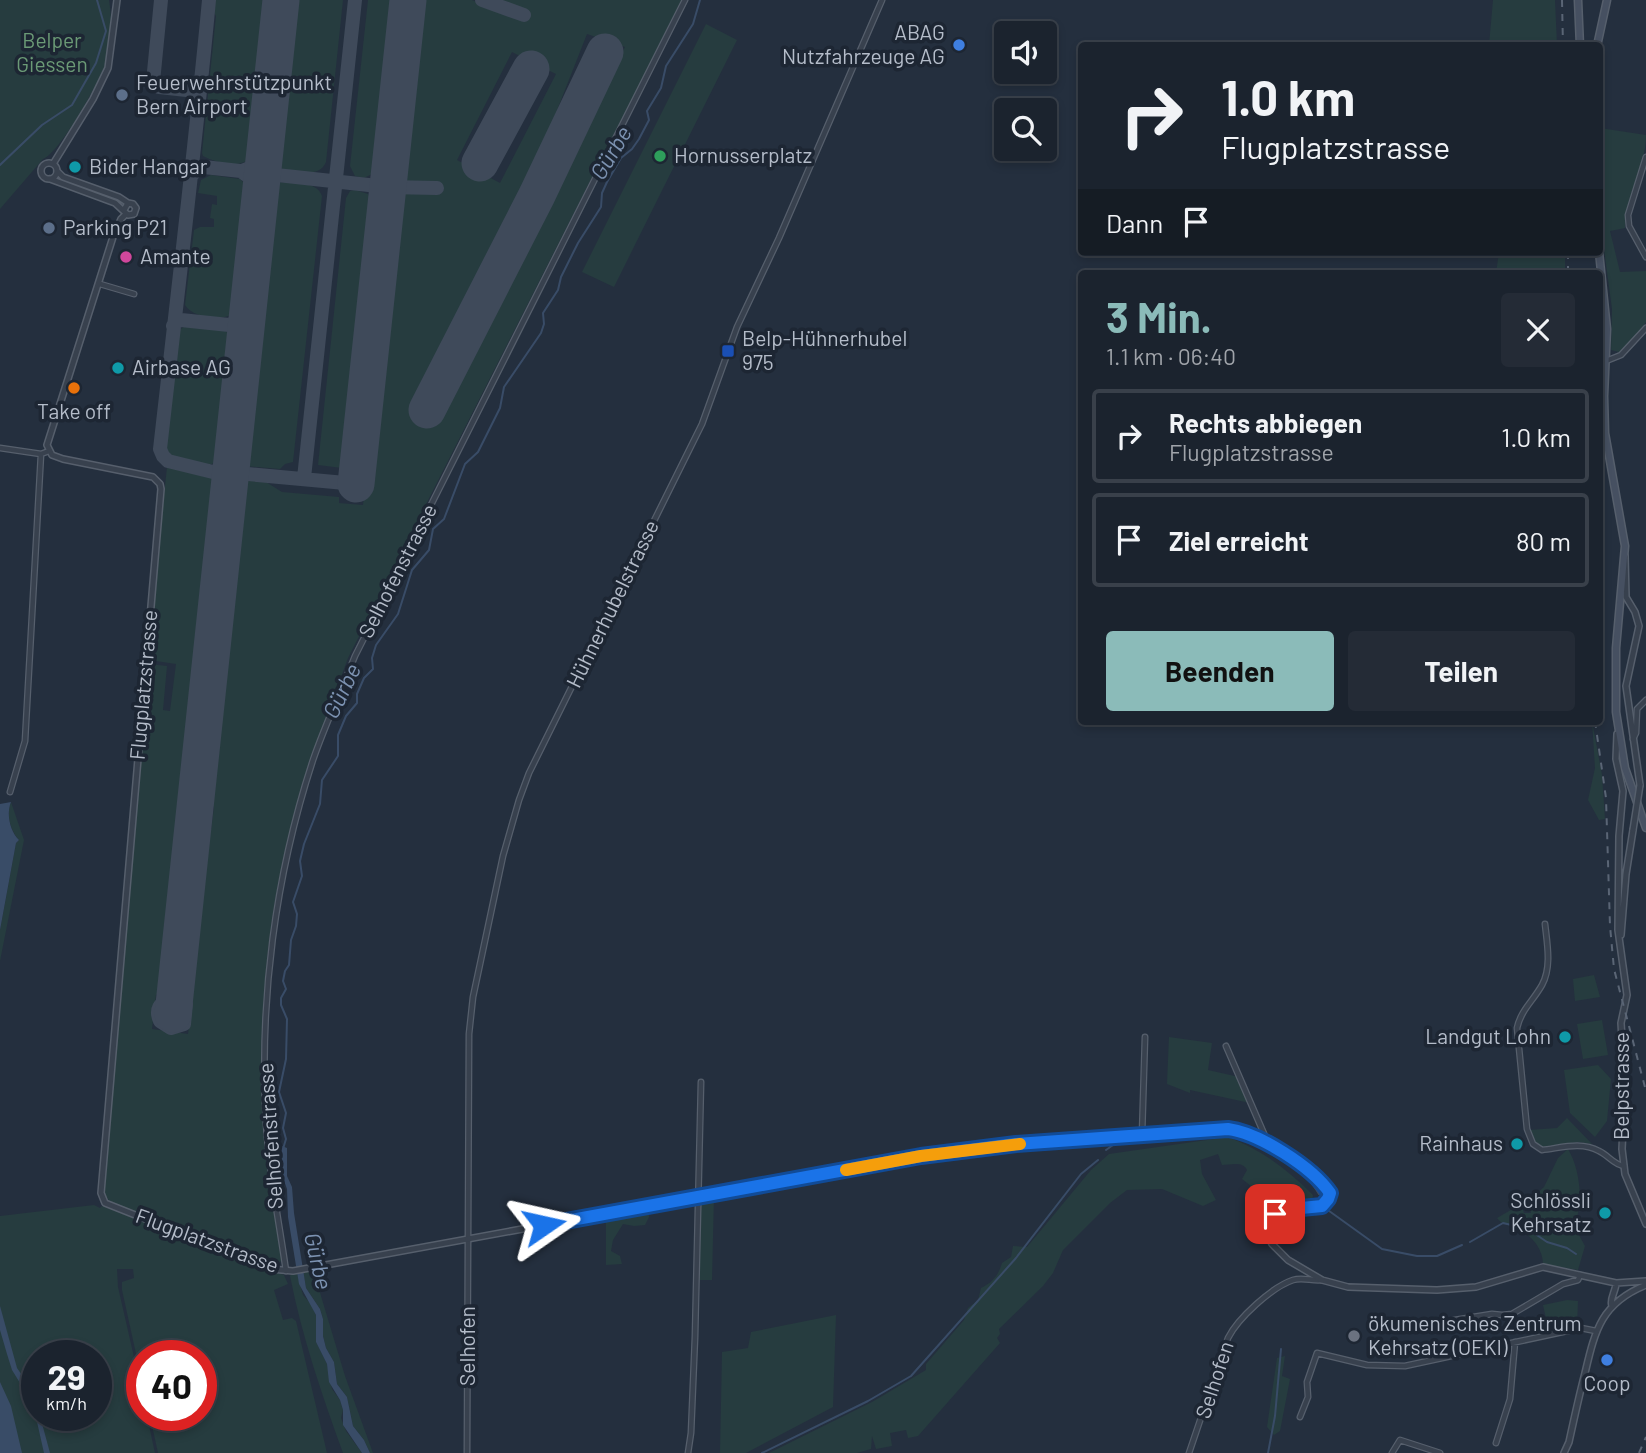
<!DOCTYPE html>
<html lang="de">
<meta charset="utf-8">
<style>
:root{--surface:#1b232e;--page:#242b36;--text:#f1f3f6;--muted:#a0a4aa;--line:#39404a;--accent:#8bbbb9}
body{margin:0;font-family:Barlow,sans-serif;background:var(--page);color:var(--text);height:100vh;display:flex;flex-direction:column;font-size:26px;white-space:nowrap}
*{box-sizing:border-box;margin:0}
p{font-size:23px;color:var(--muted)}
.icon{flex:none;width:38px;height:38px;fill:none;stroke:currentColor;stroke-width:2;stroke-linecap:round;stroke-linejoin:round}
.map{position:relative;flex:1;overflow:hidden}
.sheet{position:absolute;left:1078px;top:270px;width:525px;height:455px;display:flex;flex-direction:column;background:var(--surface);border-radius:7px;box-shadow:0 4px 10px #0003,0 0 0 2px var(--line)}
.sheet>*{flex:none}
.hud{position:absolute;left:1078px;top:42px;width:525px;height:214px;border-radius:7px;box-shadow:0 4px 10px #0003,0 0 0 2px var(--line);background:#1b232e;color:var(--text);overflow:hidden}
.controls{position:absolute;left:994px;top:21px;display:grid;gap:14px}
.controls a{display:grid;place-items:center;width:63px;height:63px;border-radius:7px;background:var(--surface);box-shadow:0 4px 10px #0003,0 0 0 2px var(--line);font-size:35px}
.speed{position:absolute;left:21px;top:1340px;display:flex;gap:14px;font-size:35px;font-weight:700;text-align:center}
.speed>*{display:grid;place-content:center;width:91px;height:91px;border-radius:50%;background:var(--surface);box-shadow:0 4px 10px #0003,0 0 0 2px var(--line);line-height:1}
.speed small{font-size:18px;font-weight:400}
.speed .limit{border:10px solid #d22;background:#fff;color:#111}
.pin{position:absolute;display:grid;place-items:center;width:60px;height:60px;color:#fff;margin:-30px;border-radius:14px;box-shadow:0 4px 10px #0006}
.me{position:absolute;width:77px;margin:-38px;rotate:79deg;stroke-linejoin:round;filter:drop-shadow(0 0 5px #0008)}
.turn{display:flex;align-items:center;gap:24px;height:147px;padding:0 28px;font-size:32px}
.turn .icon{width:91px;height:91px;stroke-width:2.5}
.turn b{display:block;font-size:49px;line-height:60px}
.then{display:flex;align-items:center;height:66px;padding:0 28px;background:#0003;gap:14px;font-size:26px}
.round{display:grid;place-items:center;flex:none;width:74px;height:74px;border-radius:7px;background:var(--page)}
.overview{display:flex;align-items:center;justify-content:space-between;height:119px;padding:0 28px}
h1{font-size:42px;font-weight:700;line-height:52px;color:var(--accent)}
.button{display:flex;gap:14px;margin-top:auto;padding:14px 28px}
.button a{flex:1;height:80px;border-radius:7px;background:var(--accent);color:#111;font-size:28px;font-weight:700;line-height:80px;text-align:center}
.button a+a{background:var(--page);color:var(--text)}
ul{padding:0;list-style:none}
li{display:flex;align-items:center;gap:21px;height:94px;margin:0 14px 10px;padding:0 14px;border:4px solid var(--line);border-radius:7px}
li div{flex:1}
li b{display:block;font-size:26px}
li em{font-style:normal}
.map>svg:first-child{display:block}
.green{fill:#263c3f;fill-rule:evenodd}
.water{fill:#394c67}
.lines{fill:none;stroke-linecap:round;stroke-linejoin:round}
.stream{stroke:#394c67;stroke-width:2}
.taxiway{stroke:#3f4a5a;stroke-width:14}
.runway{stroke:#3f4a5a;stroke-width:37}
.minor-casing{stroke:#565f6c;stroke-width:7}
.tertiary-casing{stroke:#565f6c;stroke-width:8}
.secondary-casing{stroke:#565f6c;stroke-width:9}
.minor{stroke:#38414e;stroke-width:4.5}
.tertiary{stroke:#38414e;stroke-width:5}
.secondary{stroke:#465061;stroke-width:6}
.rail{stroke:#5a6575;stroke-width:2;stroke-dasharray:7 7;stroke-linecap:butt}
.tertiary-bridge-casing{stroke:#565f6c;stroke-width:8;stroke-linecap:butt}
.tertiary-bridge{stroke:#38414e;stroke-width:5}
.route-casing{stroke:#114b97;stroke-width:18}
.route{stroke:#1a73e8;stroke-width:12}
.slow{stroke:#f59e0b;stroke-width:12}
.shop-dot{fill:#3f7fe0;stroke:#1d2633;stroke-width:2.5}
.service-dot{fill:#5c6f8a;stroke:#1d2633;stroke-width:2.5}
.leisure-dot{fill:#2e9e5b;stroke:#1d2633;stroke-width:2.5}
.culture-dot{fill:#0f9aa8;stroke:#1d2633;stroke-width:2.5}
.hotel-dot{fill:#d1479c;stroke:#1d2633;stroke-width:2.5}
.transit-dot{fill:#1a4fb4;stroke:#1d2633;stroke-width:2.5}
.food-dot{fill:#e8710a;stroke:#1d2633;stroke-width:2.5}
.worship-dot{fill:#6b7280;stroke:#1d2633;stroke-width:2.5}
.labels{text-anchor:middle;stroke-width:7;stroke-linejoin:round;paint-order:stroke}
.poi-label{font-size:21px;fill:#b4bcc9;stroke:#1d2633;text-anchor:start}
.park-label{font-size:21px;fill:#6b9a76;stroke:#1d2633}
.street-label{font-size:21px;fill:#b4bcc9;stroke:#1d2633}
.water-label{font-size:23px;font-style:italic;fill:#7c92b1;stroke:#1d2633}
</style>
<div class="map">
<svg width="1646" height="1453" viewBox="0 0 1646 1453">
<rect width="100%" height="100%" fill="#242f3e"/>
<path class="green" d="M 0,0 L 109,0 C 112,18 112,42 107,60 C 101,79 61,152 43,159 L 0,209 Z
M 213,0 L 268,0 L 251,156 C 243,170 216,163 203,156 L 202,153 L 216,16 L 212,10 Z
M 294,0 L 343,0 L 326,162 C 319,180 291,171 276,167 Z
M 368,0 L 393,0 L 376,166 L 372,174 L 364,178 L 355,176 L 350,166 Z
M 418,0 L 472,0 L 523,19 L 526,11 L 497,0 L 682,0 L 348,658 C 323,726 298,794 282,865 C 266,938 260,1022 262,1097 C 264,1152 273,1206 282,1260 L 276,1266 L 272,1266 L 111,1203 L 104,1194 L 149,664 L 167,666 L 163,710 L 170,711 L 176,664 L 149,660 L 154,598 L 157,582 L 156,571 L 167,467 L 213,476 L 217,486 L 184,787 L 176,826 L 180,827 L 163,989 L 156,995 L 152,1029 L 188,1034 L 193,999 L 188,989 L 204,830 L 211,830 L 214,807 L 208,799 L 243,476 L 266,482 L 282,492 L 339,497 L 339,503 L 363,505 ZM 587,34 L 625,47 L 435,426 L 414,413 L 524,194 ZM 512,52 L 556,74 L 500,183 L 457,160 Z
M 1493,0 L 1555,0 L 1557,45 L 1489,45 Z
M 706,24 L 737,40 L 614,287 L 582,272 Z
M 1600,128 L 1646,135 C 1646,168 1625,196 1625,228 L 1610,231 L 1620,272 L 1646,271 L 1646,322 L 1639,333 L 1619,352 L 1611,350 L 1612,309 L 1600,219 Z
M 211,175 L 240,179 L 248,187 L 236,307 L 234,313 C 222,322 193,318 185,305 L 194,230 L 200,227 L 214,227 L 214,219 L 210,218 L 212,204 L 217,205 L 217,196 L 198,193 L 201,180 Z
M 274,182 C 289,183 317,180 322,196 L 293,462 L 285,464 L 280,469 L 244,466 Z
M 355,190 L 368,194 L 371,202 L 342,468 L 318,465 L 346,198 L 350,191 Z
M 1499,252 L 1565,252 L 1565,273 L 1496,273 Z
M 185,326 L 223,330 L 228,333 L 232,341 L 220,451 L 217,460 L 212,464 C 198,465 170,462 164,448 L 175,333 Z
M 1592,721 L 1602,775 L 1605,819 L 1599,820 L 1588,800 L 1595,768 Z
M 11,802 L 24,840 L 0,961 L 0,930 L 16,843 L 19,840 C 10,830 6,814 11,802 Z
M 1594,975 L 1600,997 L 1575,1001 L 1573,979 Z
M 1602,1020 L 1608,1055 L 1583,1059 L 1577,1024 Z
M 1169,1037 L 1212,1043 L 1208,1070 L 1239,1077 L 1250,1103 L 1190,1090 L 1190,1093 L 1167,1084 Z
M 1598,1065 L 1611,1079 L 1607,1121 L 1595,1137 L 1570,1113 L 1564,1070 Z
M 1567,1118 L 1592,1144 L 1579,1142 L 1542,1147 L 1535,1142 L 1529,1130 L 1557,1128 Z
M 1228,1137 C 1262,1150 1287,1169 1313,1195 L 1311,1208 L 1275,1214 L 1251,1186 L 1242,1179 L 1247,1170 C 1243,1161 1231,1165 1222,1165 L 1218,1154 L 1200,1160 L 1202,1174 L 1216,1200 L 1203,1206 L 1162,1189 L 1127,1190 L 1110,1203 L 1063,1250 L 1053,1273 L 1043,1286 L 999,1329 L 1000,1334 L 997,1338 L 1000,1343 L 918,1436 L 908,1438 L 906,1430 L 890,1433 L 892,1446 L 876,1449 L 872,1436 L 871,1449 L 857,1453 L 769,1453 L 872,1402 L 926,1370 L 926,1364 L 964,1320 L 968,1308 L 978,1300 L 981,1288 C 993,1282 998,1276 1002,1263 L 1011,1257 L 1013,1246 L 1027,1247 L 1091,1170 L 1109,1154 Z
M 1568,1149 C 1579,1167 1583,1198 1577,1217 L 1573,1218 L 1574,1226 L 1585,1246 L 1578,1270 L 1543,1264 C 1543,1248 1531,1235 1517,1228 C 1509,1224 1503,1226 1497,1218 L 1516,1207 L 1522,1207 L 1524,1213 L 1531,1213 L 1528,1201 L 1544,1187 L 1558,1158 Z
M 714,1196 L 712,1280 L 697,1280 L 700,1204 L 702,1198 Z
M 94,1205 L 100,1208 L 102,1206 L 284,1275 L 288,1284 L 274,1290 L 283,1320 L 292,1318 L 296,1321 L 327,1453 L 158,1453 L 150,1416 L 201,1416 L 201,1356 L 142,1356 L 142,1381 L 122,1290 L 122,1282 L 134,1278 L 133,1269 L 117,1269 L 118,1287 L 142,1392 L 142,1416 L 147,1416 L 155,1453 L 0,1453 L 0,1216 ZM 37,1356 L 96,1356 L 96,1416 L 37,1416 Z
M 649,1210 L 649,1217 L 645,1225 L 634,1226 L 623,1224 L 613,1240 L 611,1251 L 620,1256 L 622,1264 L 606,1265 L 606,1218 Z
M 309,1270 L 315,1276 L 345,1376 L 373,1453 L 370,1453 L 364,1440 L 353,1426 L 347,1397 L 337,1384 L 334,1362 L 326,1348 L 323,1336 L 323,1319 L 320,1309 L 306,1288 L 303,1271 Z
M 297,1273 L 303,1295 L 311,1304 L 316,1315 L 316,1342 L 327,1364 L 332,1389 L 340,1400 L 343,1410 L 341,1418 L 346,1431 L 362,1453 L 343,1453 C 322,1395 302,1337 290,1276 L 291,1274 Z
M 1567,1300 L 1578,1301 L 1577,1327 L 1538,1333 L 1537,1326 L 1547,1323 L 1543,1305 Z
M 836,1315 L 833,1407 L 746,1453 L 720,1453 L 722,1352 L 748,1348 L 751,1332 Z
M 1285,1356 L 1282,1376 L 1290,1379 L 1280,1431 L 1274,1435 L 1267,1427 L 1277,1358 Z"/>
<path class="water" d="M 11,802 C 6,814 10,831 19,840 L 16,843 L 0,930 L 0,804 Z
M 282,1146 L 287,1148 L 287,1176 L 292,1187 L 294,1213 L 306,1288 L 320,1309 L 323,1319 L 323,1336 L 326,1348 L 334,1362 L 337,1384 L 347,1397 L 353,1426 L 364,1440 L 370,1453 L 362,1453 L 343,1425 L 343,1410 L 340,1400 L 329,1382 L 327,1364 L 316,1342 L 316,1315 L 299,1284 L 288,1217 L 287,1189 L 281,1172 Z
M 0,1306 L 17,1368 L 37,1397 L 37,1416 L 40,1416 L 50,1453 L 44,1453 L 33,1404 L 12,1370 L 7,1354 L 0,1330 Z
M 0,1382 L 11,1406 L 22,1453 L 0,1453 Z"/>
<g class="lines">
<path class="stream" d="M 0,165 L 42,125 L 72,105 L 96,63 L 106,31 L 97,0
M 1186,1136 C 1202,1135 1219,1132 1236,1135 C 1261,1138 1307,1172 1319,1194
M 283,1149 L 286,1139 L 283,1128 L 286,1113 L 279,1092 L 286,1059 L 287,1019 L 281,1005 L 281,998 L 286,989 L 283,981 L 285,971 L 289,965 L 291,940 L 296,926 L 297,914 L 293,902 L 302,876 L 300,861 L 304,844 L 320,804 L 322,780 L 338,756 L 338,735 L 346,716 L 357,703 L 357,694 L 364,678 L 373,669 L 372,658 L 376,645 L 398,614 L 412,570 L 429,550 L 433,529 L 444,519 L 465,464 L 478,452 L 500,408 L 504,387 L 541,333 L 544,324 L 543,313 L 558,290 L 561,277 L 578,243 L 601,207 L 602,193 L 607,182 L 621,158 L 632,149 L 639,139 L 649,120 L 647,111 L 661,88 L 666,66 L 693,24 L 700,0
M 1106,1150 L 1113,1145 L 1122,1142 L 1178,1137
M 1325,1208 L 1382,1249 L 1417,1256 L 1437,1256 L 1462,1245
M 1470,1242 L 1503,1223 L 1528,1229 L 1547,1242 L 1567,1248 L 1576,1254
M 762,1453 L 868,1401 L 911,1376 L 1016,1258 L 1081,1174 L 1098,1160
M 1268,1453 L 1275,1416 L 1281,1349"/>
<path class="taxiway" d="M 161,0 L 153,82 L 159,87 L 196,91 L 201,88
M 209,0 C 195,150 177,299 160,449 L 163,456 L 168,461 L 221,474 L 227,482 L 228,499
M 482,0 L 524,15
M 242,171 L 257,165 L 265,149
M 242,172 L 255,181 L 260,197
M 192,175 L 197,169 L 204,167 L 387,187 L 437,188
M 229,325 L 241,321 L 248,307
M 173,326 L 175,322 L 181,320 L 229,325 L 240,330 L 244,343
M 215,471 L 356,484
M 216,471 L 227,465 L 232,452
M 304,478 L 355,0
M 175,993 C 165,1002 153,1005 160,1021 L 171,1028 L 184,1024 L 186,1004 L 176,980"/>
<path class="runway" d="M 480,163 L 531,69
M 427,410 L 537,195 L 605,52
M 356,484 L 408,0
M 173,1014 L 281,0"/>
<g class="minor-casing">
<path id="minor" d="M 1646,157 L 1628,215 L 1629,226 L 1646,257
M 100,284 L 134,294
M 1606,361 L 1621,355 L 1646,328
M 0,448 L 41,454
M 1633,739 L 1636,733 L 1637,709 L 1646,700
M 10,792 L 25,741 L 41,454 L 49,451
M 1545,924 C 1547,943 1552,967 1542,985 C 1533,1001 1521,1010 1517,1028 L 1527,1129 L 1533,1144 L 1542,1150 C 1561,1148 1581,1141 1599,1151 C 1608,1155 1614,1165 1624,1166
M 1226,1046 L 1268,1143
M 1142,1135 L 1145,1037
M 286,1271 C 279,1221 269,1173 266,1123 C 259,1001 275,876 313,760 C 325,725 341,691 355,656 L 685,0
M 1416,1324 L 1430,1324 L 1492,1314 L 1502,1315 L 1512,1314 L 1563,1284 L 1578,1280 L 1580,1275
M 1300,1417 L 1308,1397 L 1307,1382 L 1317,1353 L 1367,1365 L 1405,1366 L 1581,1328 L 1596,1331
M 1496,1443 L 1510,1399 L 1515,1342
M 467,1453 L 469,1034 L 473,997 L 503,856 L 519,800 L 529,773 L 702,424 L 737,327 L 779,238 L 882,0
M 688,1453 L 691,1433 L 695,1337 L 701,1082
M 1189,1453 L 1228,1338 C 1238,1318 1272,1287 1293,1280 C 1302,1277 1312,1281 1321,1280
M 1392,1453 L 1400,1440 L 1440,1453"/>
</g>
<g class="tertiary-casing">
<path id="tertiary" d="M41 171a8 8 0 1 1 16 0a8 8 0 1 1-16 0Z
M 53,164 L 93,99 L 108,68 L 117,0
M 57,171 L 63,177 L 119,197 L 128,203
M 50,179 L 115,203 L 128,215 L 134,214 L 136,208 L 133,204 L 128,203 L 124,210
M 126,214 L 121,219 L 113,237 L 47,445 L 52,455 L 63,459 L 153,477 L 160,484 L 161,489 L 101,1193 L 105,1203 L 271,1269 L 293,1271 L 921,1156 L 1016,1145 L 1228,1129 C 1259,1133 1313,1167 1330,1193 L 1328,1199 L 1322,1206 C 1304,1208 1272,1205 1264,1227 L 1272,1244 L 1288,1260 L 1322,1280 L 1348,1287 L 1437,1290 L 1476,1287 L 1543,1267 L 1616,1283 L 1646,1281
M 1625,556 L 1626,597 L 1635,612 L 1639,626 L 1626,686 L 1640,785
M 1617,734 L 1616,759 L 1623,791 L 1619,836 L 1618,930 L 1627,995 L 1621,1023 L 1625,1086 L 1622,1149 L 1625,1174 L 1646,1224
M 1621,935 L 1626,874 L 1633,830
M 1612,1306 C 1609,1299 1616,1291 1616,1283
M 1564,1453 L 1569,1442 C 1574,1419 1579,1396 1585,1373 C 1595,1331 1601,1303 1646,1285"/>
</g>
<g class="secondary-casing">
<path id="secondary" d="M 1578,0 L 1580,46
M 1597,46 L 1607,0
M 1599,252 L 1607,329 L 1604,396 L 1605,433 L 1625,546 L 1616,648 L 1616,712 L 1625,768 L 1646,828"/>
</g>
<use href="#minor" class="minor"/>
<use href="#tertiary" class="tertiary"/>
<use href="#secondary" class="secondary"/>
<path class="rail" d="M 1562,0 L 1563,46
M 1568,252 L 1568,273
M 1600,519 L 1604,566 L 1600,616
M 1595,721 L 1606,798 L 1610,926 L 1614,969 L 1646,1091
M 1639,1453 L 1646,1437"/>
<g class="tertiary-bridge-casing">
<path id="tertiary-bridge" d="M 1633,830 L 1640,785"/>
</g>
<use href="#tertiary-bridge" class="tertiary-bridge"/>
</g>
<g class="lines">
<g class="route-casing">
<path id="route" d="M 544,1225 L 921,1156 L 1016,1144 L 1228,1129 C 1259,1133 1312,1167 1330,1193 L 1328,1199 L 1322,1206 L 1291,1209 L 1275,1214"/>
</g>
<use href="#route" class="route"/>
<path class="slow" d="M 846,1170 L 921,1156 L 1020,1144"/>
</g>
<g class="shop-dot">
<circle cx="959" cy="45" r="7"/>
<circle cx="1607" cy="1360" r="7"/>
</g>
<g class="service-dot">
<circle cx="122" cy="95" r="7"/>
<circle cx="49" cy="228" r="7"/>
</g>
<circle class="leisure-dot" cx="660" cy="156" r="7"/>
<g class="culture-dot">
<circle cx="75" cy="167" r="7"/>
<circle cx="118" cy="368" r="7"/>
<circle cx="1565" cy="1037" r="7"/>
<circle cx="1517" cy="1144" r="7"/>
<circle cx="1605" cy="1213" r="7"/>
</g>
<circle class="hotel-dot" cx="126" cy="257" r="7"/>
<rect class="transit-dot" x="721" y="344" width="14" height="14" rx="3.5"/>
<circle class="food-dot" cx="74" cy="388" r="7"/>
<circle class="worship-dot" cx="1354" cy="1336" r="7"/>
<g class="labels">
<g class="poi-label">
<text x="945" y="40" text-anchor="end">ABAG<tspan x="945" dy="24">Nutzfahrzeuge AG</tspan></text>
<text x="136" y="90">Feuerwehrstützpunkt<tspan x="136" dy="24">Bern Airport</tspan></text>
<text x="674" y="163">Hornusserplatz</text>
<text x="89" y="174">Bider Hangar</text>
<text x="63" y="235">Parking P21</text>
<text x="140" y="264">Amante</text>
<text x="742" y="346">Belp-Hühnerhubel<tspan x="742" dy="24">975</tspan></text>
<text x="132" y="375">Airbase AG</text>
<text x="74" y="419" text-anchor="middle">Take off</text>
<text x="1551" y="1044" text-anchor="end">Landgut Lohn</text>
<text x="1503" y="1151" text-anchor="end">Rainhaus</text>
<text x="1591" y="1208" text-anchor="end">Schlössli<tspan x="1591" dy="24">Kehrsatz</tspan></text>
<text x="1368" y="1331">ökumenisches Zentrum<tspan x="1368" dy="24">Kehrsatz (OEKI)</tspan></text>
<text x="1607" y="1391" text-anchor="middle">Coop</text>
</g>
<g class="park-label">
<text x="52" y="48">Belper<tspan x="52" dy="24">Giessen</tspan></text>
</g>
<g class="street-label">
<text transform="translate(398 571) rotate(-63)" y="7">Selhofenstrasse</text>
<text transform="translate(613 604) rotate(-64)" y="7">Hühnerhubelstrasse</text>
<text transform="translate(144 685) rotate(-85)" y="7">Flugplatzstrasse</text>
<text transform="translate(1622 1086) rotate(-90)" y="7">Belpstrasse</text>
<text transform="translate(271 1136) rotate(-94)" y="7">Selhofenstrasse</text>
<text transform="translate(207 1241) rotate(20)" y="7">Flugplatzstrasse</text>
<text transform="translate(468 1346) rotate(-90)" y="7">Selhofen</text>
<text transform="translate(1215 1380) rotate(-72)" y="7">Selhofen</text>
</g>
<g class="water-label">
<text transform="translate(611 153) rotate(-59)" y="8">Gürbe</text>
<text transform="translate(342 691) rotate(-64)" y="8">Gürbe</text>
<text transform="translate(318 1261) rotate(77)" y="8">Gürbe</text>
</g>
</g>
</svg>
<div class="controls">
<a><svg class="icon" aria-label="sound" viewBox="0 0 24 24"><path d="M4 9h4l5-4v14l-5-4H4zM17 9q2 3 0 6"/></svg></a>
<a><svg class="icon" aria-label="search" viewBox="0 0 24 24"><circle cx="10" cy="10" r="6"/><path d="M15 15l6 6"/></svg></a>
</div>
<div class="speed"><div>29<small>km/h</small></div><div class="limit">40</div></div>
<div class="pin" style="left:1275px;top:1214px;background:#d93025"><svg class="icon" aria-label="arrive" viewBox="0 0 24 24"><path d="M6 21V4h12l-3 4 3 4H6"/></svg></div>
<svg class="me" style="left:544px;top:1225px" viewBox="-20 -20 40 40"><path d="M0-17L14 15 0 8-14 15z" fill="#1a73e8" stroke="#fff" stroke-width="4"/></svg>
<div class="hud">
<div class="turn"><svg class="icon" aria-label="right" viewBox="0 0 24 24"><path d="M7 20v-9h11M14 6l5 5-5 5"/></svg><div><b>1.0 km</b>Flugplatzstrasse</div></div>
<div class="then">Dann<svg class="icon" aria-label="arrive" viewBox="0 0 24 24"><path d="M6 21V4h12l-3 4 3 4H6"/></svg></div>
</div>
<section class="sheet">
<div class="overview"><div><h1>3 Min.</h1><p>1.1 km · 06:40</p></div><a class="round"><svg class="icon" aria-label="close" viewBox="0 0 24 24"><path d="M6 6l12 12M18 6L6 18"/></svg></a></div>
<ul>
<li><svg class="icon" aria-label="right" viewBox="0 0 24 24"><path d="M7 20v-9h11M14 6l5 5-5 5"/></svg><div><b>Rechts abbiegen</b><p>Flugplatzstrasse</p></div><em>1.0 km</em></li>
<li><svg class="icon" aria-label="arrive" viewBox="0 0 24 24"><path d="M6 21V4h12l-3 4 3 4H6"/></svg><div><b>Ziel erreicht</b></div><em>80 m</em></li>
</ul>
<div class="button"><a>Beenden</a><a>Teilen</a></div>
</section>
</div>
